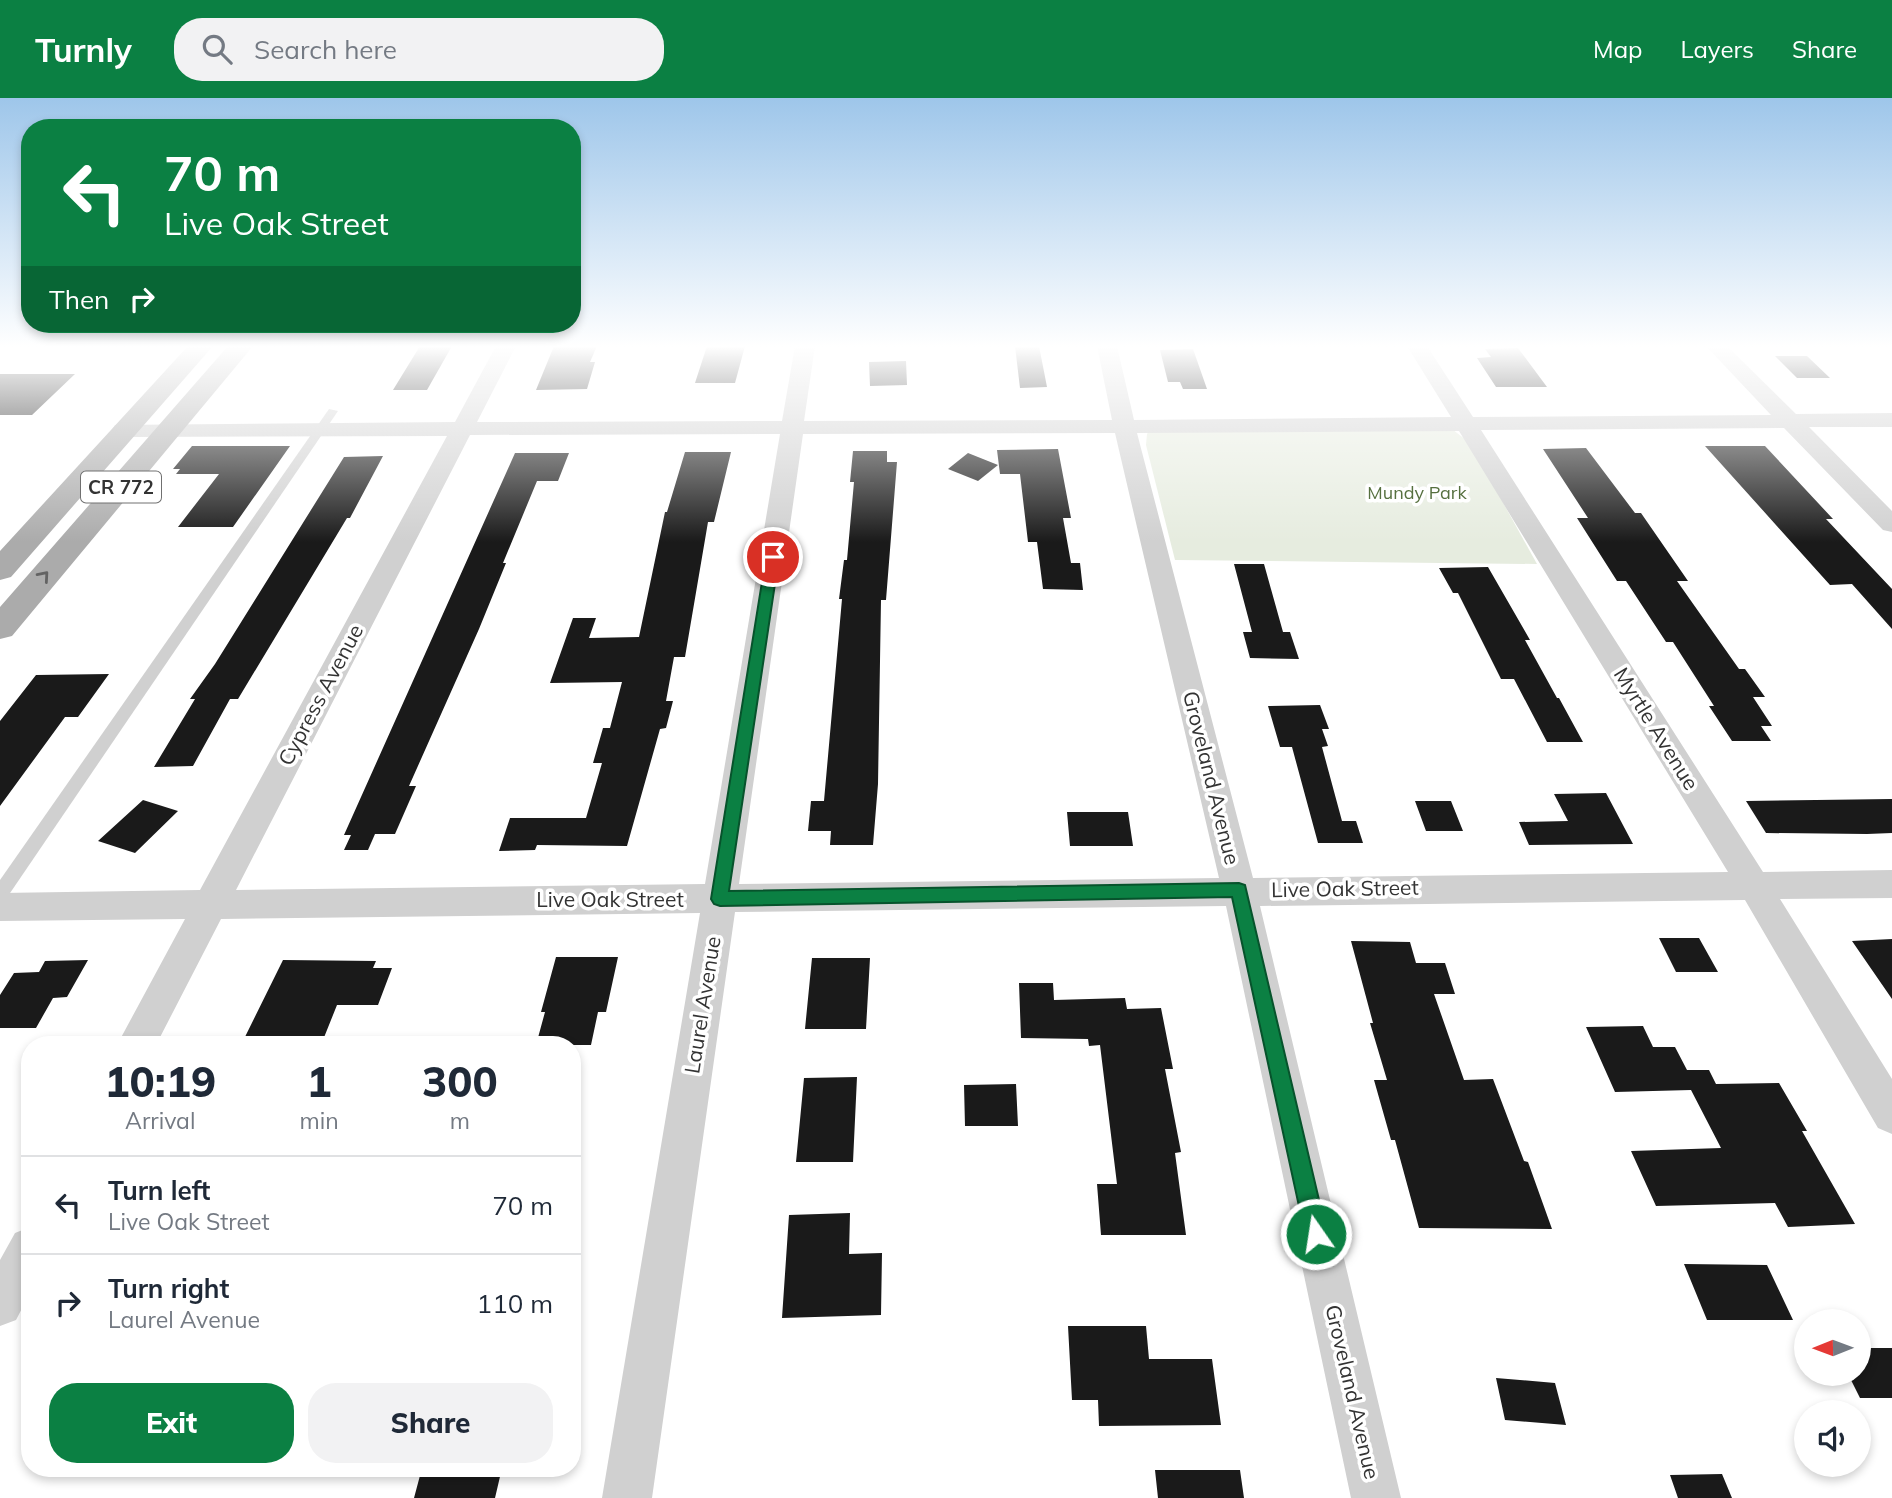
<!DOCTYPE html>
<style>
:root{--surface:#fff;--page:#f2f2f3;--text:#1f2937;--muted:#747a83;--line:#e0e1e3;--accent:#0b8043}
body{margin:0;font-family:Mulish,sans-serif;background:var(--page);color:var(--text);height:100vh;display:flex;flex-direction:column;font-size:26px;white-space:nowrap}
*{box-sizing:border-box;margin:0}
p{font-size:23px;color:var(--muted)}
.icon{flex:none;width:38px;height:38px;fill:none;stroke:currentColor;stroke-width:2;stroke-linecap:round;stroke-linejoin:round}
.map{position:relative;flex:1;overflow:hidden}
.details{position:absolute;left:21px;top:938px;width:560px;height:441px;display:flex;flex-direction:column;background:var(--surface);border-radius:28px;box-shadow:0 4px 10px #0003}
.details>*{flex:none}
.top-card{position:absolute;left:21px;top:21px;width:560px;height:214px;border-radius:28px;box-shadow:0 4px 10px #0003;background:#0b8043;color:#fff;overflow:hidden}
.needle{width:46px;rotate:269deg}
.fabs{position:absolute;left:1794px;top:1211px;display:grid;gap:14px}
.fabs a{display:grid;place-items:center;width:77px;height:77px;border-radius:50%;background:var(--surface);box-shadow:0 4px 10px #0003;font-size:35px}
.pin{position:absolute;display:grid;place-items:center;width:60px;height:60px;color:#fff;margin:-30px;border:4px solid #fff;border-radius:50%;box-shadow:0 2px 7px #0007}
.me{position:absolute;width:77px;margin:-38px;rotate:347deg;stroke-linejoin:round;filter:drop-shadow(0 0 5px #0008)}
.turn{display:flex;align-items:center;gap:24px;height:147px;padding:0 28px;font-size:32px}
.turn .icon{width:91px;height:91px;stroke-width:2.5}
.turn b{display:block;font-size:49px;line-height:60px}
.then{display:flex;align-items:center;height:66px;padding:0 28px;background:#0003;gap:14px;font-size:26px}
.eta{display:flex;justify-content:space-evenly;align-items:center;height:119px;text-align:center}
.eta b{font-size:42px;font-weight:800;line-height:49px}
.button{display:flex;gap:14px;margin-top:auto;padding:14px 28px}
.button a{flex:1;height:80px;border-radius:28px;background:var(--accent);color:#fff;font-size:28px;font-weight:800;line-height:80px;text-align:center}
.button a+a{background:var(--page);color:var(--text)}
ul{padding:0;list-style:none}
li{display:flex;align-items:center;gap:21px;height:98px;padding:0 28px;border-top:2px solid var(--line)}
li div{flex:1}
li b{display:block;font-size:26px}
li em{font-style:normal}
header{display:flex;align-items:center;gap:42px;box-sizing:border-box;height:98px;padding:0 35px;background:var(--accent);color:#fff}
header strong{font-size:33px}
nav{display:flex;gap:38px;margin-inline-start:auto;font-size:24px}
.search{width:490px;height:63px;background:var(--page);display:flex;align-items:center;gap:18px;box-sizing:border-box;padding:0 24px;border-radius:28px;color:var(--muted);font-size:26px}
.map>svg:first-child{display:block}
.green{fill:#e6ecdf}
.building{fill:#1a1a1a}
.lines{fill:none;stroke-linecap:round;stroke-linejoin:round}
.lane{fill:#d0d0d0;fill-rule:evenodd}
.street{fill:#d0d0d0;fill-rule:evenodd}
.primary{fill:#ababab;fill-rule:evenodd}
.oneway{stroke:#636363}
.route{fill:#0b8043;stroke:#07532c;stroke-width:2}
.labels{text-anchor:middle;stroke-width:7;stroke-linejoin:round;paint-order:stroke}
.far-park-label{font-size:18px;fill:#56703f;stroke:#fff}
.shield{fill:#fff;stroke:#707070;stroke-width:2}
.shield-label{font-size:19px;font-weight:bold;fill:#333}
.street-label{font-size:21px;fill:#333;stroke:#fff}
</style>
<header>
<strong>Turnly</strong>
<div class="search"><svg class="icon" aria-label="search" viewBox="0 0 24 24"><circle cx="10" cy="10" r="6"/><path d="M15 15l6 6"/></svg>Search here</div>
<nav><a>Map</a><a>Layers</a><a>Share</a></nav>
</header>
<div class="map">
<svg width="1892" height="1400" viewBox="0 0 1892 1400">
<rect width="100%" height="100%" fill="#fff"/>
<path class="green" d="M 1444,325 L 1470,345 L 1537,466 L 1175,462 L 1146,347 L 1147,336 L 1153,328 Z"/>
<path class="building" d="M 420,248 L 452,248 L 427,292 L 393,292 Z
M 554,248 L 597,248 L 590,264 L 595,264 L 587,291 L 536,292 Z
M 707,248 L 745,248 L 735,285 L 695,285 Z
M 1015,248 L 1039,248 L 1047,289 L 1020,290 Z
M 1518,250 L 1547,289 L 1496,289 L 1477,260 L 1491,259 L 1485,251 Z
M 1193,251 L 1207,291 L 1183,291 L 1180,284 L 1168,284 L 1160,252 Z
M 1775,258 L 1807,258 L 1830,280 L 1797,280 Z
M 906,263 L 907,287 L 870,288 L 869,264 Z
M 0,276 L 75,276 L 32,317 L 0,317 Z
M 192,348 L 290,348 L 233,429 L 178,429 L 219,376 L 176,376 L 180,371 L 173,371 Z
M 1705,348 L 1765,348 L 1833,421 L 1826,421 L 1892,491 L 1892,531 L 1852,486 L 1830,487 Z
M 1586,350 L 1635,415 L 1641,415 L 1688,483 L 1677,483 L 1739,571 L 1745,571 L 1765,599 L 1753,599 L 1772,628 L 1761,628 L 1771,643 L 1732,643 L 1709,608 L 1714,608 L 1673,544 L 1666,544 L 1626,483 L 1617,483 L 1577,420 L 1588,420 L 1543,351 Z
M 1058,351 L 1071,420 L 1063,420 L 1071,465 L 1080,465 L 1083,492 L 1043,491 L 1037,444 L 1028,444 L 1020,376 L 1000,376 L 997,352 Z
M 853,353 L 887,353 L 887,364 L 897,364 L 886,502 L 881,502 L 878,686 L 873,747 L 830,747 L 831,733 L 808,733 L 811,703 L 824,703 L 842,501 L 839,501 L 844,462 L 847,462 L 854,384 L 850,384 Z
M 685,354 L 731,354 L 714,424 L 708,424 L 685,559 L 674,559 L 666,603 L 673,603 L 666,630 L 660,631 L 627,748 L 537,747 L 535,752 L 499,753 L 510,720 L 586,720 L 602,665 L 593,665 L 603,630 L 610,630 L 622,584 L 550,585 L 573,520 L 596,520 L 589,540 L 639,539 L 665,414 L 667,414 Z
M 515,355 L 569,355 L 558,383 L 537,383 L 503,465 L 506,465 L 479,531 L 409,688 L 416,688 L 395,736 L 375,736 L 368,752 L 344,752 L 351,737 L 344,737 Z
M 968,355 L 998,367 L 978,383 L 948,371 Z
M 383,358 L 350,420 L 347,420 L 238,601 L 230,601 L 193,668 L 154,669 L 195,601 L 190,601 L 215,566 L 344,359 Z
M 1234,466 L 1264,466 L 1283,534 L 1290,534 L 1299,561 L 1250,560 L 1243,534 L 1252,534 Z
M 1488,469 L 1530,542 L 1525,542 L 1557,600 L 1559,600 L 1583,644 L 1547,644 L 1514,581 L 1501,581 L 1458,495 L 1453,495 L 1439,470 Z
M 109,576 L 78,619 L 65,619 L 0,708 L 0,623 L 36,577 Z
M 1320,607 L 1329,631 L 1322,631 L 1328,648 L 1322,649 L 1342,723 L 1356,723 L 1363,745 L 1318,745 L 1292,649 L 1280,649 L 1268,608 Z
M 1606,695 L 1633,746 L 1529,747 L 1519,724 L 1568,723 L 1554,696 Z
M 1892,701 L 1892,735 L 1867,736 L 1766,735 L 1746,703 Z
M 143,702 L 178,713 L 135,755 L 98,743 Z
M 1415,703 L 1451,703 L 1463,733 L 1426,733 Z
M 1067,714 L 1128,714 L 1133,748 L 1070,748 Z
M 1659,840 L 1699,840 L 1718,874 L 1676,874 Z
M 1892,841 L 1892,901 L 1852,843 Z
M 1351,843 L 1410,844 L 1416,865 L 1445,865 L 1455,896 L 1434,896 L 1464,982 L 1493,981 L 1524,1063 L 1528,1064 L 1552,1131 L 1419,1130 L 1395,1042 L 1391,1042 L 1374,982 L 1387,982 L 1370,925 L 1373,925 Z
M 556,859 L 618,859 L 606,914 L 598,914 L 591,947 L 536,947 L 545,914 L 541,914 Z
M 812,860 L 870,860 L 866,931 L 805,931 Z
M 88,862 L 67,899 L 53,900 L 36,930 L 0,930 L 0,897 L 14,875 L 39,874 L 45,863 Z
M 283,862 L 376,863 L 373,870 L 392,870 L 378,907 L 337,907 L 321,947 L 241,947 Z
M 1019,885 L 1053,885 L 1054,902 L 1125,900 L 1127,911 L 1161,910 L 1173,971 L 1165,971 L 1181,1054 L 1175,1055 L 1186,1137 L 1101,1137 L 1097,1086 L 1117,1086 L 1100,947 L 1089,948 L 1088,941 L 1021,940 Z
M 1643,928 L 1653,949 L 1675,949 L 1687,972 L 1709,972 L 1716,986 L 1779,985 L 1807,1033 L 1802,1033 L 1855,1126 L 1788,1129 L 1775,1105 L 1656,1108 L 1631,1053 L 1721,1050 L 1691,992 L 1615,994 L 1586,929 Z
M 857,979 L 853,1064 L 796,1064 L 804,980 Z
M 1016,986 L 1018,1028 L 965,1028 L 964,987 Z
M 850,1115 L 849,1156 L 882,1155 L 881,1217 L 782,1220 L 789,1117 Z
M 1684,1166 L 1767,1167 L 1793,1222 L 1707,1222 Z
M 1068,1228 L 1146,1228 L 1149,1261 L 1212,1261 L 1221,1327 L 1099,1328 L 1098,1302 L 1072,1302 Z
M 1858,1250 L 1892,1250 L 1892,1300 L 1860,1300 L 1848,1276 L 1858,1276 Z
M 1496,1280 L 1555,1285 L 1566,1327 L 1505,1322 Z
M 422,1370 L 502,1370 L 495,1400 L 414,1400 Z
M 1155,1372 L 1240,1372 L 1244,1400 L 1158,1400 Z
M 1722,1376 L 1732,1400 L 1678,1400 L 1670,1377 Z"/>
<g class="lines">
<path class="lane" d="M 329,311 L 338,313 L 6,801 L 0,803 L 0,782 Z"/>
<path class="street" d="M 496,248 L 516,248 L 477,324 L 782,323 L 795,248 L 815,248 L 804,323 L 1112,322 L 1097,248 L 1117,248 L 1134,322 L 1451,319 L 1407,248 L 1427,248 L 1473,319 L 1771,317 L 1706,248 L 1727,248 L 1796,316 L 1892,315 L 1892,329 L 1809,329 L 1892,413 L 1892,434 L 1883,432 L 1784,330 L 1481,332 L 1763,774 L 1892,772 L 1892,800 L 1780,801 L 1892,981 L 1892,1036 L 1878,1030 L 1745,802 L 1260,808 L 1401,1400 L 1351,1400 L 1226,808 L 735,814 L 652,1400 L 602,1400 L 700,815 L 221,821 L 156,947 L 117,947 L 185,821 L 0,823 L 0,795 L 200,792 L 447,338 L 123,339 L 115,337 L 112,332 L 115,327 L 455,324 ZM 1459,333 L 1728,774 L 1253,780 L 1137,335 ZM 1115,335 L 1219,780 L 739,786 L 803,336 ZM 780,336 L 705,786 L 236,792 L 470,337 Z
M 30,1129 L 30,1195 L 16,1222 L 0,1228 L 0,1162 L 15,1135 Z"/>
<path class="primary" d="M 188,248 L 213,248 L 11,479 L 0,482 L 0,453 Z
M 228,248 L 253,248 L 12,538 L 0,541 L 0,509 Z"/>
</g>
<defs><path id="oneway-chevron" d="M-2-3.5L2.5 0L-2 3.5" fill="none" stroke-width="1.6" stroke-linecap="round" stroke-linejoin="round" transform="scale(1.75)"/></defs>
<use class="oneway" href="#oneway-chevron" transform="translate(44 478) rotate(-49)"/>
<linearGradient id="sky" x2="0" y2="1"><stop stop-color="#9ec6ea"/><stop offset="0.56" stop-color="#fff"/><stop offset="1" stop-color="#fff" stop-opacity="0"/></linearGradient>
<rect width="1892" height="444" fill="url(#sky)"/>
<path class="route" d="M 773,455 L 779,459 L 729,793 L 1239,785 L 1245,787 L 1327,1136 L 1324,1143 L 1316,1146 L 1309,1143 L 1305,1136 L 1232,799 L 720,808 L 714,806 L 711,801 L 766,459 Z"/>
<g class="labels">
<g class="far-park-label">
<text x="1417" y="401">Mundy Park</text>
</g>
<rect class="shield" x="81" y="373.5" width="80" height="31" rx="5"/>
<g class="shield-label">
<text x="121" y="396">CR 772</text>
</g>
<g class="street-label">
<text transform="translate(321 597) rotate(-62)" y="7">Cypress Avenue</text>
<text transform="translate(1656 631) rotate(58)" y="7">Myrtle Avenue</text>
<text transform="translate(1211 680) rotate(76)" y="7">Groveland Avenue</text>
<text transform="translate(1345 791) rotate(-1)" y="7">Live Oak Street</text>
<text x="610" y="809">Live Oak Street</text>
<text transform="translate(703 907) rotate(-81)" y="7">Laurel Avenue</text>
<text transform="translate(1352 1294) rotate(77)" y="7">Groveland Avenue</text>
</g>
</g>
</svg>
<div class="fabs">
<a><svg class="needle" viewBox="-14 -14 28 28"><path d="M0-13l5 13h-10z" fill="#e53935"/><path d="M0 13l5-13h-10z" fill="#747a83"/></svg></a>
<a><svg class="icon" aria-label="sound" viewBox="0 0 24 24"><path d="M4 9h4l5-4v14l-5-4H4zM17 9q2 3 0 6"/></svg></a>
</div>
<div class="pin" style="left:773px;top:459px;background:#d93025"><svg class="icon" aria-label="arrive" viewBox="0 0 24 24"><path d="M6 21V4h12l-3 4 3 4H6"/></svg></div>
<svg class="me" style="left:1316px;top:1136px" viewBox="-20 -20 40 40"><circle r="17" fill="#0b8043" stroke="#fff" stroke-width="3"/><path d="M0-11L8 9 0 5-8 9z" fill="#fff"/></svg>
<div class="top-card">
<div class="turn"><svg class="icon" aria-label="left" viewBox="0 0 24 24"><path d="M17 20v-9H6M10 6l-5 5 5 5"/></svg><div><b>70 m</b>Live Oak Street</div></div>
<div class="then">Then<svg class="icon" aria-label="right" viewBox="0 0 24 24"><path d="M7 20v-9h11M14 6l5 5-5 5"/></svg></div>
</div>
<section class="details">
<div class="eta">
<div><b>10:19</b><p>Arrival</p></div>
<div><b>1</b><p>min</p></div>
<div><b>300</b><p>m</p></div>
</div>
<ul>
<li><svg class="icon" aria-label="left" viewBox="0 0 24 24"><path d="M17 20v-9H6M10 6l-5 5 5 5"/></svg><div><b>Turn left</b><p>Live Oak Street</p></div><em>70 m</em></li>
<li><svg class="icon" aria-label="right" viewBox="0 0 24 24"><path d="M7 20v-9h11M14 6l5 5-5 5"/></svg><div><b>Turn right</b><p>Laurel Avenue</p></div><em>110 m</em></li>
</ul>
<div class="button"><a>Exit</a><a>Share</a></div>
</section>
</div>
